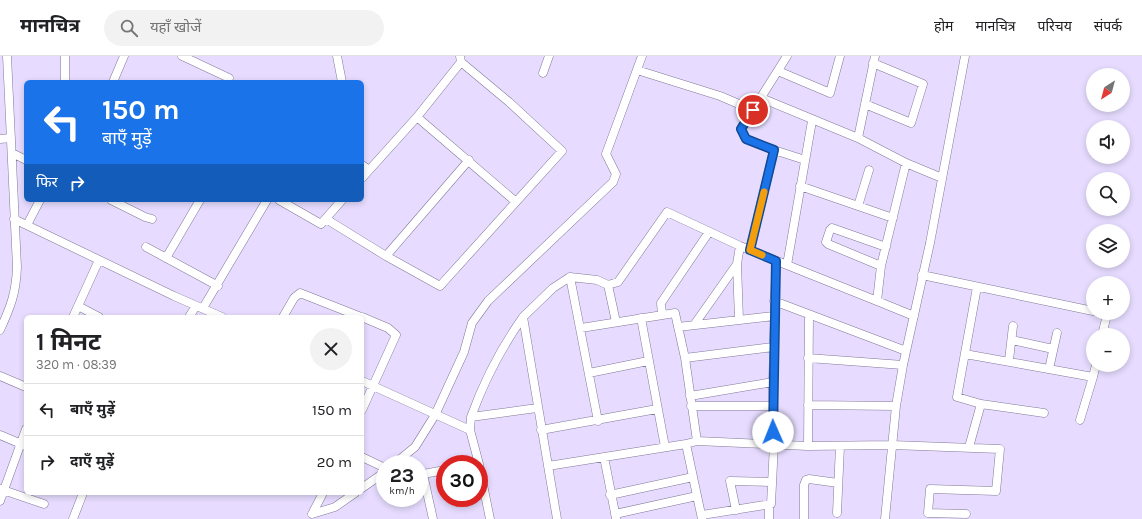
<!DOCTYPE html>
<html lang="hi">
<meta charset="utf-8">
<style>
:root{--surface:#fff;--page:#f2f2f2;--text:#202124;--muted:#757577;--line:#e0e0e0}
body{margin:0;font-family:Karla,"Noto Sans Devanagari",sans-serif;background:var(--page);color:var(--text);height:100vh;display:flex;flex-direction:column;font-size:15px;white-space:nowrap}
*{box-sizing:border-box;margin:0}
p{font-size:13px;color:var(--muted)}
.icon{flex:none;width:22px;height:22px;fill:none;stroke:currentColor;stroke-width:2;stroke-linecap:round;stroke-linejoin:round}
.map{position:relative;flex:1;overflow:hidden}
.side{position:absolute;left:24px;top:259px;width:340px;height:180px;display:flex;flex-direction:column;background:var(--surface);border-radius:6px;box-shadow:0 2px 6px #0003}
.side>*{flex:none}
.top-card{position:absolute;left:24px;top:24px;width:340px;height:122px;border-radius:6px;box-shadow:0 2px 6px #0003;background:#1a73e8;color:#fff;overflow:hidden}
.needle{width:26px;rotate:216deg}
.fabs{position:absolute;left:1086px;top:12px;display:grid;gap:8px}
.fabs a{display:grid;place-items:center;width:44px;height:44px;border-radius:50%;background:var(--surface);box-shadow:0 2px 6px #0003;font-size:20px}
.speed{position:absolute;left:376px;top:399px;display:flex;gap:8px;font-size:20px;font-weight:700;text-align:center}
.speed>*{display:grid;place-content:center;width:52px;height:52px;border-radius:50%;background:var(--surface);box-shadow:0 2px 6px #0003;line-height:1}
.speed small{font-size:10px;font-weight:400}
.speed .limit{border:6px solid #d22;background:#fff;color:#111}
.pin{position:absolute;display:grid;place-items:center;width:34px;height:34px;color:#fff;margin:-17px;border:2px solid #fff;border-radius:50%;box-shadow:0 1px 4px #0007}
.me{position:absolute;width:44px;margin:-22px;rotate:359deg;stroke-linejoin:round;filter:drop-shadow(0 0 3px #0008)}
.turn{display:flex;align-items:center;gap:14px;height:84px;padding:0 12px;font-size:18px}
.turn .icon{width:52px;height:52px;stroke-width:2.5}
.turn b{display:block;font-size:28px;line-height:34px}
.then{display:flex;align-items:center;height:38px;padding:0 12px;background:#0003;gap:8px;font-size:15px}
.round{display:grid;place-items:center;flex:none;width:42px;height:42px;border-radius:21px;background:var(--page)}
.headline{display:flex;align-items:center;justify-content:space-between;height:68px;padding:0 12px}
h1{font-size:24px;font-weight:700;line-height:30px}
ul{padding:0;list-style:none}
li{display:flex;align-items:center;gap:12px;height:52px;padding:0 12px;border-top:1px solid var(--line)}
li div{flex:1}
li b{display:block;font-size:15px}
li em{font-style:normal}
header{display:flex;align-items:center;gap:24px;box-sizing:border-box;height:56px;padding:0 20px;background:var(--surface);border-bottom:1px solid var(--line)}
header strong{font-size:19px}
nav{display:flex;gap:22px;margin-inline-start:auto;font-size:14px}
.search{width:280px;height:36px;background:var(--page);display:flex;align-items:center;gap:10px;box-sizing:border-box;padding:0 14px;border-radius:22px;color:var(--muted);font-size:15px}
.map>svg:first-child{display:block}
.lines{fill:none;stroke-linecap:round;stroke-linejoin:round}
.minor-casing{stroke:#827897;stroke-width:9}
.minor{stroke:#fff;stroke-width:8}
.route-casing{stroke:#114b97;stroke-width:10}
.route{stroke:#1a73e8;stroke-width:7}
.slow{stroke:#f59e0b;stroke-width:7}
</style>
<header>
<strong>मानचित्र</strong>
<div class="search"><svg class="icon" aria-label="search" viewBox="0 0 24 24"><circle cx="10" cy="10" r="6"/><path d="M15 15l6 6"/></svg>यहाँ खोजें</div>
<nav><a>होम</a><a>मानचित्र</a><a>परिचय</a><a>संपर्क</a></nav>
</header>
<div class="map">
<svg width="1142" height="463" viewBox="0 0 1142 463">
<rect width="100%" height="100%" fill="#e7dcff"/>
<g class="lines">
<g class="minor-casing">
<path id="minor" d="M 65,0 L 65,26
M 182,0 L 229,22
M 337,0 L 342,26
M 460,0 L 461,6 L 417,61 L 516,146
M 875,0 L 858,82 L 906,107 L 942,122
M 637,14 L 720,40 L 753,54 L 787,0
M 778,15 L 830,37 L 840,0
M 543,17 L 549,0
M 113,26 L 124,0
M 761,42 L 858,82
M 865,48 L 911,67 L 923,28 L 873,7
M 753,54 L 741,73 L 746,83 L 774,94
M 812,65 L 787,209 L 877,245
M 0,83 L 11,82
M 12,97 L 26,104
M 906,107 L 881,210 L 877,245 L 914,260
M 362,109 L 369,114
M 362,122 L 417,61
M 800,130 L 893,162
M 111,144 L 145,161 L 152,163
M 279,144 L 321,168 L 342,144
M 858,150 L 869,114
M 14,163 L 174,240 L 222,261
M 326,163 L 386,200 L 469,104
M 27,169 L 40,144
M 146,191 L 218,230
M 750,194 L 774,94 L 805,104
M 386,200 L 440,230 L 562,95 L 509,46 L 461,6
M 166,202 L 200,144
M 881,210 L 828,188 L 826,186 L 830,174 L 832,172 L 886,191
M 922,219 L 1093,255
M 570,221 L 598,365
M 608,229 L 616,266
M 977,231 L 957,341 L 981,348 L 1044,357
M 774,245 L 906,295
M 78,250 L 99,261
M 203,252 L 267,144
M 662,259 L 661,247 L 709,176
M 73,261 L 99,204
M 189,261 L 196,250
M 283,261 L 294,242 L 300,237 L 361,261
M 362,261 L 388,272 L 396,279 L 362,354
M 641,262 L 665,391
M 739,264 L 737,208 L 740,190
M 694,269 L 737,208
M 678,271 L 774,260
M 581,272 L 675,257 L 685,302 L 697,385 L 808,390 L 892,389 L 1000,393 L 996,435 L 930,433 L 928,457 L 966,458
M 0,274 C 11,250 16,237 17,211 L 7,0
M 1102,279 L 1106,263 L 1103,257
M 1012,284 L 1053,293
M 965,298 L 1093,321 L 1096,309
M 685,302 L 773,291
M 808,302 L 903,309
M 1009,304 L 1013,270
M 1049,313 L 1057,277
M 589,317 L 648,305
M 0,320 L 26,331
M 362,325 L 470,374 L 479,408
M 690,340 L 773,326
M 808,349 L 896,350
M 691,350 L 773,350
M 471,361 C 484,325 501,292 523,261
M 1080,364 L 1093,321
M 470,374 L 471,361 L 537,352
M 541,374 L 657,353
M 0,379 L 26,390
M 686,388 L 702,463
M 808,390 L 809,259
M 969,391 L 981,348
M 362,401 L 385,412
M 604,401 L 616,462
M 394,408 L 415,391 L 435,359 L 464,296 L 472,267 L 488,245 L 613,126 L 616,118 L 606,98 L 642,0
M 479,409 L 490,463
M 548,410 L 686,388 L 697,385
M 362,432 L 385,416
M 0,433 L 44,448
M 610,439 L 693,421
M 0,445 L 26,373
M 736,454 L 730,425 L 771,426
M 837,457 L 840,390
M 312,458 L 335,451 L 355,437
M 312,458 L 323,437
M 615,458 L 697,440
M 702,459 L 771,448 L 774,388 L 773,326 L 776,205
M 73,463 L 83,437
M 433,463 L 423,418 L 445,414
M 557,463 L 523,261 L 553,232 L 570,221 L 597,224 L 608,229 L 618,226 L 667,156 L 740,190 L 787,209
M 769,463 L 769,450
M 804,463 L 804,429 L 806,424 L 809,423 L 838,427
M 885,463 L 896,350 L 903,309 L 930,187 L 965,0"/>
</g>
<use href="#minor" class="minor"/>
</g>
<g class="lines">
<g class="route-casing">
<path id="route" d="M 753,54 L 741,73 L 746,83 L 774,94 L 750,194 L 776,205 L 773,376"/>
</g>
<use href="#route" class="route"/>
<path class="slow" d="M 762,199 L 750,194 L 764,136"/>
</g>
</svg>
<div class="fabs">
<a><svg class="needle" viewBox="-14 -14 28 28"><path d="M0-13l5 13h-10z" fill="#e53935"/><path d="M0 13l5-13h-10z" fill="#757577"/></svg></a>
<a><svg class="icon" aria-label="sound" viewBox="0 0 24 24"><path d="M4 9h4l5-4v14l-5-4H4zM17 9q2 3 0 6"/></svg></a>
<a><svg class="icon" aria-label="search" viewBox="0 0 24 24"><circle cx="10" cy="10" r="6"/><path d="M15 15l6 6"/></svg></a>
<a><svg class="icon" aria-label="layers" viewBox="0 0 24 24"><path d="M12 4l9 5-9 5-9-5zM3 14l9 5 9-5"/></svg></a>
<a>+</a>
<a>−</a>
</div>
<div class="speed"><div>23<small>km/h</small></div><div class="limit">30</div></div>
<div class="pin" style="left:753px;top:54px;background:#d93025"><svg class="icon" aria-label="arrive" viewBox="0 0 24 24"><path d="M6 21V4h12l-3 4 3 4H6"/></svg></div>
<svg class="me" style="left:773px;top:376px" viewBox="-20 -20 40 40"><circle r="19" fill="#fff"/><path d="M0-13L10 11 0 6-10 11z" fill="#1a73e8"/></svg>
<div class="top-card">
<div class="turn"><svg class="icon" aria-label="left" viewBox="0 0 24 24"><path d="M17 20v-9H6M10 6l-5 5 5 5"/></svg><div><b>150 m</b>बाएँ मुड़ें</div></div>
<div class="then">फिर<svg class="icon" aria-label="right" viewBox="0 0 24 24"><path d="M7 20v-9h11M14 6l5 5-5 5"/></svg></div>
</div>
<section class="side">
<div class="headline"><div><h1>1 मिनट</h1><p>320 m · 08:39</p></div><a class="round"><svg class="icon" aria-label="close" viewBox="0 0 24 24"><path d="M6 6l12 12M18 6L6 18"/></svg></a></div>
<ul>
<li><svg class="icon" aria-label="left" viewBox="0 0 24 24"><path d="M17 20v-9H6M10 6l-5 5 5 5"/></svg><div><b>बाएँ मुड़ें</b></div><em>150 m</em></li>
<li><svg class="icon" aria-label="right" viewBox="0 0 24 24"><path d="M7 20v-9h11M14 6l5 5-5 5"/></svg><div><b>दाएँ मुड़ें</b></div><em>20 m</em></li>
</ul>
</section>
</div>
